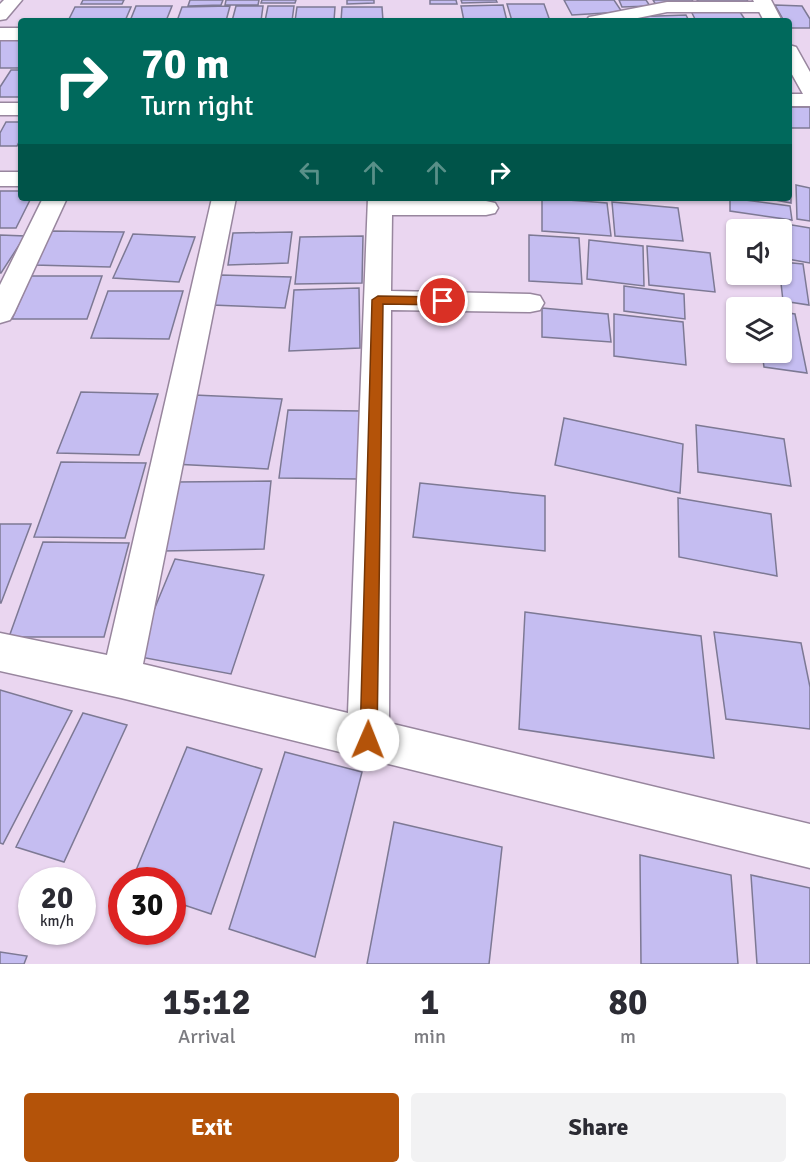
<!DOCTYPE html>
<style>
:root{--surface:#fff;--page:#f2f2f3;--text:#2b2b33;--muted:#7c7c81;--accent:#b45309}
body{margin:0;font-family:Signika,sans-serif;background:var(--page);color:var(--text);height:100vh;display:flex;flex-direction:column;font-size:22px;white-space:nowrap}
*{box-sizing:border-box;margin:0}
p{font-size:20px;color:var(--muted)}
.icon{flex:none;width:33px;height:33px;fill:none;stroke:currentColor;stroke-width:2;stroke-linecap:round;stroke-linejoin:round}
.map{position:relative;height:964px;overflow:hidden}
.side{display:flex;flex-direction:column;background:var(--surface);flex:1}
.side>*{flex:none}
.guide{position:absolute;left:18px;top:18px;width:774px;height:183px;border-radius:6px;box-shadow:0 2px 4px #0004;background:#00695c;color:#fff;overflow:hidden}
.tools{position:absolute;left:726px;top:219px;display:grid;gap:12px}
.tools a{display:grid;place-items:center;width:66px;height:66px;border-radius:6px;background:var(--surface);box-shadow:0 2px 4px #0004;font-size:30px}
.speed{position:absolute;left:18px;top:867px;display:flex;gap:12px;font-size:30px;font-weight:700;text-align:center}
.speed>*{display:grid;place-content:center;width:78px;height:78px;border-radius:50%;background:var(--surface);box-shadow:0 2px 4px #0004;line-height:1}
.speed small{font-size:15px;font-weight:400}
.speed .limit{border:9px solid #d22;background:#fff;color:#111}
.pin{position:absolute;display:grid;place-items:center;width:51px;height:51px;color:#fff;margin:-26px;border:3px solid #fff;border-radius:50%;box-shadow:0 2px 6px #0007}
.me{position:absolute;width:66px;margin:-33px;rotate:1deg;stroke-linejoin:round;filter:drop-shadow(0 0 4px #0008)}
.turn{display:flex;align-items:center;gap:21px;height:126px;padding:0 24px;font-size:27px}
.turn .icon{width:78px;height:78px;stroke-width:2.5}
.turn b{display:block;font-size:42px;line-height:51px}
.lanes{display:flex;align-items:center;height:57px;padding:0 24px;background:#0003;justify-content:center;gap:30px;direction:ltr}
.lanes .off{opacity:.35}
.eta{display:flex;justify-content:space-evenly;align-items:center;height:102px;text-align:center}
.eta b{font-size:36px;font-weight:700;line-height:42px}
.action{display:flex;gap:12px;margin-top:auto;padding:12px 24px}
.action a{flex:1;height:69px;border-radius:6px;background:var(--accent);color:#fff;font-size:24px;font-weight:700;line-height:69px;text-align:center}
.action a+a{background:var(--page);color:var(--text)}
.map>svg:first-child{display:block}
.building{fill:#c5bdf1;stroke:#7d7994;stroke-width:1.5}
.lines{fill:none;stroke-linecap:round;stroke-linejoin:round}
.minor-casing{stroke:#98869e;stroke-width:3}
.tertiary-casing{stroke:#98869e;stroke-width:3}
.minor{fill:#fff;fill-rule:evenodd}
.tertiary{fill:#fff;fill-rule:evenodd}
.route{fill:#b45309;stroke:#753606;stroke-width:1.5}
</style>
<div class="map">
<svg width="810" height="964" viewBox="0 0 810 964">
<rect width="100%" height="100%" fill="#ead6f0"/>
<path class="building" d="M 83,0 L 124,0 L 122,4 L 81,4 Z
M 190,0 L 223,0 L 221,5 L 188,6 Z
M 226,0 L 259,0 L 258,5 L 225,5 Z
M 262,0 L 296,0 L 295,3 L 261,3 Z
M 347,0 L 374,0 L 374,3 L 347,4 Z
M 430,0 L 456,0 L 457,4 L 430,4 Z
M 461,0 L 496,0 L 497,2 L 462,3 Z
M 564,0 L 614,0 L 622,12 L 572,15 Z
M 619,0 L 646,0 L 650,6 L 622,7 Z
M 653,0 L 692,0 L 695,4 L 656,5 Z
M 697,0 L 747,0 L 749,3 L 700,4 Z
M 507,4 L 544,4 L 550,21 L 512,21 Z
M 503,5 L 507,21 L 464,21 L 461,6 Z
M 775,5 L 802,6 L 810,19 L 810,28 L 789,28 L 789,21 L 784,21 Z
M 136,6 L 172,6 L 166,21 L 130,21 Z
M 230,6 L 226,21 L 177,21 L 182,7 Z
M 236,6 L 263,6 L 261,21 L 232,21 Z
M 268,6 L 294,6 L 292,21 L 265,21 Z
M 75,7 L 131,7 L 125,21 L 68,21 Z
M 297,7 L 335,7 L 334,21 L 295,21 Z
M 342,7 L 382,7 L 383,21 L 341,21 Z
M 690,9 L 738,9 L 746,21 L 696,21 Z
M 686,15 L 689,21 L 632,21 L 630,17 Z
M 0,39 L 21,39 L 21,68 L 0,68 Z
M 11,70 L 21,70 L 21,97 L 0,97 L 0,87 Z
M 789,107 L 810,107 L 810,128 L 789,128 Z
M 6,122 L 21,122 L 21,138 L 17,146 L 0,146 L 0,133 Z
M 789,184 L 791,185 L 791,203 L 765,198 L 789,198 Z
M 796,185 L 810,188 L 810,221 L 797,219 Z
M 0,191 L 21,191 L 21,198 L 31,198 L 16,228 L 0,228 Z
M 542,198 L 607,203 L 611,236 L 542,231 Z
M 730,198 L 790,206 L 792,220 L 730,211 Z
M 612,202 L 678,208 L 683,241 L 615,236 Z
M 762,220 L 810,228 L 810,263 L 782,258 L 782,230 L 762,230 Z
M 51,231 L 124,232 L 110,267 L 34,265 Z
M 292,232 L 288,263 L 228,265 L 233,233 Z
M 133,234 L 195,237 L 179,282 L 113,278 Z
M 0,235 L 25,236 L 1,273 L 0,273 Z
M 529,235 L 579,238 L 582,284 L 529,281 Z
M 363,236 L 362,283 L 295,284 L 300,237 Z
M 589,240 L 643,246 L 644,286 L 587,279 Z
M 647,246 L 710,253 L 715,292 L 649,285 Z
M 782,262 L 803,264 L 809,305 L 783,301 L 780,274 L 782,274 Z
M 221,275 L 291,277 L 285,308 L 212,305 Z
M 31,276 L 102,276 L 87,319 L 12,319 Z
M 624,286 L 684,294 L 685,319 L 624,311 Z
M 359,288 L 360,348 L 289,351 L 294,290 Z
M 108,291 L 183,291 L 169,339 L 91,338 Z
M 542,308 L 608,314 L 611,342 L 542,337 Z
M 782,312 L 795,314 L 807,373 L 764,367 L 762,352 L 782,352 Z
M 614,314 L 683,322 L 686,365 L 614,356 Z
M 81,392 L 158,394 L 139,455 L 57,453 Z
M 194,395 L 282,399 L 268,469 L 173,464 Z
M 288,410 L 362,411 L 358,479 L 279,478 Z
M 564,418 L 683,444 L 680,493 L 555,465 Z
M 696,425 L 784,439 L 791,486 L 698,472 Z
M 61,462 L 146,463 L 125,538 L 34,537 Z
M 271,481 L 264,549 L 163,551 L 176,482 Z
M 420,483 L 545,496 L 545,551 L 413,537 Z
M 678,498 L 771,514 L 777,576 L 679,557 Z
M 0,524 L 31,524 L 1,603 L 0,603 Z
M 43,542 L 129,543 L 104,637 L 9,637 Z
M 175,559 L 264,575 L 231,674 L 135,656 Z
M 525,612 L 701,636 L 714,758 L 519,729 Z
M 714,632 L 801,643 L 810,687 L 810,729 L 726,719 Z
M 0,690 L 72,711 L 3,844 L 0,843 Z
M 83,713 L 127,725 L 64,862 L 16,847 Z
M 187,747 L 262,769 L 211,914 L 172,901 L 172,880 L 132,880 Z
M 285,752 L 362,772 L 315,957 L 229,929 Z
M 394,822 L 502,847 L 489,964 L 367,964 Z
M 640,855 L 731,875 L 738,964 L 641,964 Z
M 751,875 L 810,888 L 810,964 L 757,964 Z
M 0,952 L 27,956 L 24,964 L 0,964 Z"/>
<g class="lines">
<g class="minor-casing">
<path id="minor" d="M 4,0 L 22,0 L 6,19 L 0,20 L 0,4 Z
M 667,2 L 765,2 L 771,3 L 774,7 L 771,11 L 765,12 L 667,12 L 623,21 L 586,21 L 589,17 L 595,16 Z
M 0,28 L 21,28 L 21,40 L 0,40 Z
M 789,94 L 810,94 L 810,106 L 789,106 Z
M 0,103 L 21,103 L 21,115 L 0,115 Z
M 0,172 L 21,172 L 21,186 L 0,186 Z
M 43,198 L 67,198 L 14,313 L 10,320 L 0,323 L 0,285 Z
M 212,198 L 236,198 L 143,664 L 348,713 L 368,198 L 486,201 L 495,203 L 498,208 L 495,213 L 486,215 L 392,215 L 391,291 L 530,294 L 540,296 L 544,303 L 540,310 L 530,312 L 391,310 L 389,723 L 810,824 L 810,868 L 121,698 L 0,671 L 0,633 L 107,655 Z"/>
</g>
<g class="tertiary-casing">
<path id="tertiary" d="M 753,0 L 771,0 L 782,21 L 764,21 Z
M 789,45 L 796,47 L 810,72 L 810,96 L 803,94 L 789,69 Z"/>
</g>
<use href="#minor" class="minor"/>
<use href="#tertiary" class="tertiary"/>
</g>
<path class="route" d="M 378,296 L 443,297 L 449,301 L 443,305 L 383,304 L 377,740 L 374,746 L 368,749 L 362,746 L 360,740 L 372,300 Z"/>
</svg>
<div class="tools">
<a><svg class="icon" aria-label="sound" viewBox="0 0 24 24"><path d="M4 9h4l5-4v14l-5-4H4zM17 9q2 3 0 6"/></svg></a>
<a><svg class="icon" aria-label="layers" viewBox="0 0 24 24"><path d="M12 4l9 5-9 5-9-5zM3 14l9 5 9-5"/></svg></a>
</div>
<div class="speed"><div>20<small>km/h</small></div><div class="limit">30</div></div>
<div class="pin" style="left:443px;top:301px;background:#d93025"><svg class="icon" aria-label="arrive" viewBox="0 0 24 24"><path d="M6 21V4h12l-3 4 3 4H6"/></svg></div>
<svg class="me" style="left:368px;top:740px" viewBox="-20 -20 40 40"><circle r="19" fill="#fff"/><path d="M0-13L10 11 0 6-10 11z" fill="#b45309"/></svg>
<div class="guide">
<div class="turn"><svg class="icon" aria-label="right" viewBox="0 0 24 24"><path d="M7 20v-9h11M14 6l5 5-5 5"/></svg><div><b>70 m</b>Turn right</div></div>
<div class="lanes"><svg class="icon off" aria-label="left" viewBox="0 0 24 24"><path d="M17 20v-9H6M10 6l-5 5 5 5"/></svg><svg class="icon off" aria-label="ahead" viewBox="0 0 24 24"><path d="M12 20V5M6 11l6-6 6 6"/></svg><svg class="icon off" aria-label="ahead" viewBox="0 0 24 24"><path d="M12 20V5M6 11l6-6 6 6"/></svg><svg class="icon" aria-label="right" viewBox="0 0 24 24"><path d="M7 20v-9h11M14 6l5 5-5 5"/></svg></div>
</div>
</div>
<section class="side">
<div class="eta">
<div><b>15:12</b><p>Arrival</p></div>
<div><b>1</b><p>min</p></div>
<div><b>80</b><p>m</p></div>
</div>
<div class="action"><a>Exit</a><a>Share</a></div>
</section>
